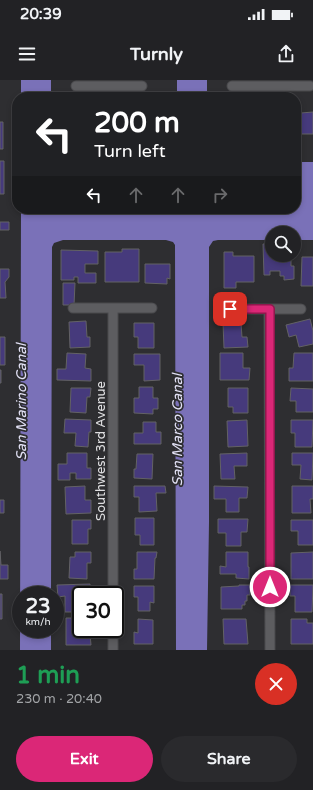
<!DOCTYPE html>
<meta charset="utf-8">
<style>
:root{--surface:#222225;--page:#2a2a2d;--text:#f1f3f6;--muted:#a2a4a7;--line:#3f3f42;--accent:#db2777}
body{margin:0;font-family:"Varela Round",sans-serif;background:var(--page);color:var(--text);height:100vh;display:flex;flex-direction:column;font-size:15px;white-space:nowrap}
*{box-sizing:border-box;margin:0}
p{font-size:13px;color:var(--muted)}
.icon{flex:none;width:22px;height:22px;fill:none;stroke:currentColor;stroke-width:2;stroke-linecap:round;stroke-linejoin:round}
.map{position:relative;height:570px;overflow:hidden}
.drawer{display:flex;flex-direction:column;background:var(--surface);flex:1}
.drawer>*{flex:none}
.top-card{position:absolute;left:12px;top:12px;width:289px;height:122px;border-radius:16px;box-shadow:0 2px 6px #0003,0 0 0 1px var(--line);background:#202124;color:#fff;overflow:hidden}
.tools{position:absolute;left:265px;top:146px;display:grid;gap:8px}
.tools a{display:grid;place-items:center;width:36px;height:36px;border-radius:50%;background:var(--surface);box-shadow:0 2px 6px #0003,0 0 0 1px var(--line);font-size:20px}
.speed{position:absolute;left:12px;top:506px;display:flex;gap:8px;font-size:20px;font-weight:700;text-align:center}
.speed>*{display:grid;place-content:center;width:52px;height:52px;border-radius:50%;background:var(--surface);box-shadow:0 2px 6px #0003,0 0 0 1px var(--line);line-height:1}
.speed small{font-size:10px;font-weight:400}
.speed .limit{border:2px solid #111;border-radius:6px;background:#fff;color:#111}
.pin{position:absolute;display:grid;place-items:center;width:34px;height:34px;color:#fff;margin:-17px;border-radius:8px;box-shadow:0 2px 6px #0006}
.me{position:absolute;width:44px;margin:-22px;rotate:0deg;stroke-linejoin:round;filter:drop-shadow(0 0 3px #0008)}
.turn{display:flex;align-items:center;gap:14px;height:84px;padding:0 16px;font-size:18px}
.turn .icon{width:52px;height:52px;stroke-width:2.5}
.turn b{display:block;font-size:28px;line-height:34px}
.lanes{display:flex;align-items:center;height:38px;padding:0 16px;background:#0003;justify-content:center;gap:20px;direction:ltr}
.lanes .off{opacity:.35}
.round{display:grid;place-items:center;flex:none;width:42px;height:42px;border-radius:21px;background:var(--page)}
.summary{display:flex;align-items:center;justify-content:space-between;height:68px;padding:0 16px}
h1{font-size:24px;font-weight:800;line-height:30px;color:#1e9e55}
.button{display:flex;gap:8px;margin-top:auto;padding:8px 16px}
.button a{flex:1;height:46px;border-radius:24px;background:var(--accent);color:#fff;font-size:16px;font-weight:800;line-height:46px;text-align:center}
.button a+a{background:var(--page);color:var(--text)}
.status{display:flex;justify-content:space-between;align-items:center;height:28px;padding:0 20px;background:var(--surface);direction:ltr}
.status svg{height:11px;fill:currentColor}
header{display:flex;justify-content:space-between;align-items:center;height:52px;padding:0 16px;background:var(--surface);font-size:18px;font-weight:800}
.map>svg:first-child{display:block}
.water{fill:#7a71b8}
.building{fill:#463a7c;stroke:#636265}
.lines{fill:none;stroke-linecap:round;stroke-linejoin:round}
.minor-casing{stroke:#4a4a4d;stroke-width:11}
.minor{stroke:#5d5d60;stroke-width:9}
.route-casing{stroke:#8e194d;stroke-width:10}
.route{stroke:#db2777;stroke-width:7}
.labels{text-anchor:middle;stroke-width:3.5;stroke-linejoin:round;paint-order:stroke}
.street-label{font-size:13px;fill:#dfdfe1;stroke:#2e2e31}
.water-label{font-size:14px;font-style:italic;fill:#e2e1f5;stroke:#2e2e31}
</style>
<div class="status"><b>20:39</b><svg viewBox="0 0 49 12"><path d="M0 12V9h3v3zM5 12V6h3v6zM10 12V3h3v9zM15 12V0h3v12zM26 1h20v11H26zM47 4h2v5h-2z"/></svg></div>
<header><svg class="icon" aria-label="menu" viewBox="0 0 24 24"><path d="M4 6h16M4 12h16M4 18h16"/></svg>Turnly<svg class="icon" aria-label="share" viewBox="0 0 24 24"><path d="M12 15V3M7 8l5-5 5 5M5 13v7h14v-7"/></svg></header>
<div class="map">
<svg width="313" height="570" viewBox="0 0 313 570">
<rect width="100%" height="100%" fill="#2e2e31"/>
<path class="water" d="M 21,0 L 51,0 L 51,17 L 21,17 Z
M 177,0 L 207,0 L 207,17 L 177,17 Z
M 296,82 L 313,82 L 313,160 L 294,160 L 294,153 L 272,153 L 272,160 L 218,160 L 213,161 L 209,167 L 209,442 L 207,570 L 176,570 L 175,165 L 173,162 L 166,160 L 63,160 L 54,163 L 52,167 L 51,515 L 21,515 L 21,549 L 51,549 L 51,570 L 20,570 L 21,129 L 296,129 Z"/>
<path class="building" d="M 313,32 L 313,54 L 301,54 L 301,33 Z
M 0,42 L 3,42 L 3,69 L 0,69 Z
M 0,81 L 4,81 L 4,114 L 0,114 Z
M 0,142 L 9,142 L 9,150 L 0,150 Z
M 263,164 L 272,164 L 272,175 L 291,175 L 291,186 L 294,186 L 294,199 L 284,200 L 284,196 L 280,196 L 280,191 L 270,191 L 270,195 L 264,195 Z
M 122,169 L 139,169 L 139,202 L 105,202 L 105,172 L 122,172 Z
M 61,170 L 98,171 L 98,184 L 85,184 L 85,193 L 96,193 L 96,203 L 78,203 L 78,197 L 74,197 L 74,200 L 61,200 Z
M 224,172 L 233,172 L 233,176 L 254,176 L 254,202 L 236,202 L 236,208 L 224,208 Z
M 302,177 L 313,177 L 313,206 L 301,206 Z
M 145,184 L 170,184 L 170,199 L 167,198 L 167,204 L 145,203 Z
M 0,189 L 9,189 L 9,197 L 5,202 L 6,218 L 0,218 Z
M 63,203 L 75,203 L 74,225 L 63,225 Z
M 310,239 L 313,251 L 313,264 L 299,267 L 296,255 L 289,257 L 286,245 Z
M 86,241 L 87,257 L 90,257 L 90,267 L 70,268 L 69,242 Z
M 134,243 L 154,243 L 154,268 L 138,268 L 138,257 L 134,257 Z
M 223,243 L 241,243 L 242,257 L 247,257 L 248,267 L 224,268 Z
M 0,257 L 5,257 L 5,285 L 0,285 Z
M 67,273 L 86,274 L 85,288 L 91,289 L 91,301 L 57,300 L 57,289 L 66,289 Z
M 220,273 L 243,273 L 243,288 L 250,288 L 249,300 L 220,300 Z
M 294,273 L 313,273 L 313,301 L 289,301 L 289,288 L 293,288 Z
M 134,274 L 160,274 L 160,300 L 144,301 L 144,285 L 134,285 Z
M 0,290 L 1,290 L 1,303 L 0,303 Z
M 139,307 L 153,307 L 153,318 L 158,318 L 158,329 L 153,329 L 153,334 L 134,333 L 134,318 L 139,318 Z
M 71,308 L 91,308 L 90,317 L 87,317 L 86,333 L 70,332 Z
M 228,308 L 248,308 L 248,333 L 233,333 L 233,327 L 228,327 Z
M 291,308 L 313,309 L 313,332 L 296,332 L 296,321 L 290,321 Z
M 65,339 L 91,340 L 91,352 L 89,352 L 88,367 L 75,366 L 76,353 L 64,353 Z
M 247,340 L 248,366 L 228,367 L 227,341 Z
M 291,340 L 313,340 L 312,367 L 295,367 L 295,353 L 291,353 Z
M 143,342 L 156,342 L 156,352 L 161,352 L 161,364 L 134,364 L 134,353 L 143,353 Z
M 67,373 L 87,373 L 87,388 L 91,388 L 91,399 L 76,399 L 76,393 L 70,393 L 70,400 L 58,400 L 58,384 L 67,384 Z
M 247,373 L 247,386 L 234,386 L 235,399 L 221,399 L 220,374 Z
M 292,373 L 313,373 L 312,400 L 300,399 L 301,385 L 292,385 Z
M 137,374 L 153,374 L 152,399 L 134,398 L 134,389 L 136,389 Z
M 85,406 L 85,420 L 91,420 L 91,433 L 66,434 L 65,407 Z
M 134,406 L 165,406 L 166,413 L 156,413 L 157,431 L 139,432 L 139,417 L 134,417 Z
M 214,406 L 248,407 L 247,418 L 239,418 L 239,432 L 226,432 L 226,419 L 214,419 Z
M 292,406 L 313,406 L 313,419 L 310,419 L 311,433 L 292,433 Z
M 0,420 L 4,420 L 4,433 L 0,433 Z
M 135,438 L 154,438 L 154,465 L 140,465 L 140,455 L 135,455 Z
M 218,439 L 248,439 L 247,452 L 241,452 L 241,466 L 226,466 L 226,453 L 218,453 Z
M 72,440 L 91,440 L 91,449 L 88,449 L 88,464 L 72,464 Z
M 291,440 L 313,440 L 313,465 L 298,465 L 298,451 L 291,451 Z
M 0,471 L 1,485 L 8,485 L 8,499 L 0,499 Z
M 75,472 L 91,472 L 91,483 L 87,483 L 87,499 L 69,498 L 70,477 L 75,477 Z
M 137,472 L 157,472 L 156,478 L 155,478 L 154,499 L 134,499 L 134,489 L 137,489 Z
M 226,472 L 248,472 L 248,487 L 249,487 L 249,499 L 236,498 L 236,494 L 220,494 L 220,486 L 226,487 Z
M 313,472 L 313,499 L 291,499 L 291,473 Z
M 90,504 L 90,515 L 81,515 L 81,532 L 65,532 L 65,516 L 58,517 L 57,505 Z
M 239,505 L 250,505 L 250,515 L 247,515 L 247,521 L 245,521 L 245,525 L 242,525 L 242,529 L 221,529 L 221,507 L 239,506 Z
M 290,505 L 313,505 L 312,532 L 295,532 L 295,516 L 290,516 Z
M 134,506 L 154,506 L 154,523 L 150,522 L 150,531 L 138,531 L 138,517 L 134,517 Z
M 0,514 L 2,514 L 2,539 L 0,539 Z
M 66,538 L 81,538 L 81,549 L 85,549 L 86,554 L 90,554 L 91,565 L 66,565 Z
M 138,539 L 153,540 L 153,564 L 134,564 L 134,552 L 138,553 Z
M 223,539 L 246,539 L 248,564 L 224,564 Z
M 291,539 L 307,539 L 307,543 L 313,543 L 313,564 L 291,564 Z"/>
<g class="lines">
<g class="minor-casing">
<path id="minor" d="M 76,6 L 142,6
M 232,6 L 310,6
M 73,228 L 152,228
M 230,229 L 301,229
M 269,229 L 270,570
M 113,515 L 113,228
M 113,570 L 113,549"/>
</g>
<use href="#minor" class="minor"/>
</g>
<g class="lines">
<g class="route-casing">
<path id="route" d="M 230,229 L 270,229 L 270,507"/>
</g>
<use href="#route" class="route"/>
</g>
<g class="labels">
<g class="street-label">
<text transform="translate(100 371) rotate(-90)" y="5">Southwest 3rd Avenue</text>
</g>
<g class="water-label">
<text transform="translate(21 322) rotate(-90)" y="5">San Marino Canal</text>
<text transform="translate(177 350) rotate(-90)" y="5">San Marco Canal</text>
</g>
</g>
</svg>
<div class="tools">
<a><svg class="icon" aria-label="search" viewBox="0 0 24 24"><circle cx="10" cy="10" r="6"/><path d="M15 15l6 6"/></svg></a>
</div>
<div class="speed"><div>23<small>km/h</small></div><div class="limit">30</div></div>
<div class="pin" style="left:230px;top:229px;background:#d93025"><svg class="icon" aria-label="arrive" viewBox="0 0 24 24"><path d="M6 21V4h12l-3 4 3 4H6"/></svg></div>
<svg class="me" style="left:270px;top:507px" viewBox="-20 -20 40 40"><circle r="17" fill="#db2777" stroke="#fff" stroke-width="3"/><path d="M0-11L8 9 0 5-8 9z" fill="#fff"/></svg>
<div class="top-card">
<div class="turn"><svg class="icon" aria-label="left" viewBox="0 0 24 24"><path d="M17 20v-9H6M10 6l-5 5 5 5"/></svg><div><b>200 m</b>Turn left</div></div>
<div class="lanes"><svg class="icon" aria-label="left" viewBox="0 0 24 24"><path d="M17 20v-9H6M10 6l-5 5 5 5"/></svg><svg class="icon off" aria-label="ahead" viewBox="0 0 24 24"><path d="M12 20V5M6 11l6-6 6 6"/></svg><svg class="icon off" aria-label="ahead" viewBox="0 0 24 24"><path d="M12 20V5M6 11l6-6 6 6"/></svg><svg class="icon off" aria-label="right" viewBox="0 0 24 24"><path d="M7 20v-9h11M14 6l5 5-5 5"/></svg></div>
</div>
</div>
<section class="drawer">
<div class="summary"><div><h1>1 min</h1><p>230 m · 20:40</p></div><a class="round" style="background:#d93025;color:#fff"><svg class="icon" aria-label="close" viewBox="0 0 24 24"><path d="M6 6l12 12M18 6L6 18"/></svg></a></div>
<div class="button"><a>Exit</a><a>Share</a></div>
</section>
